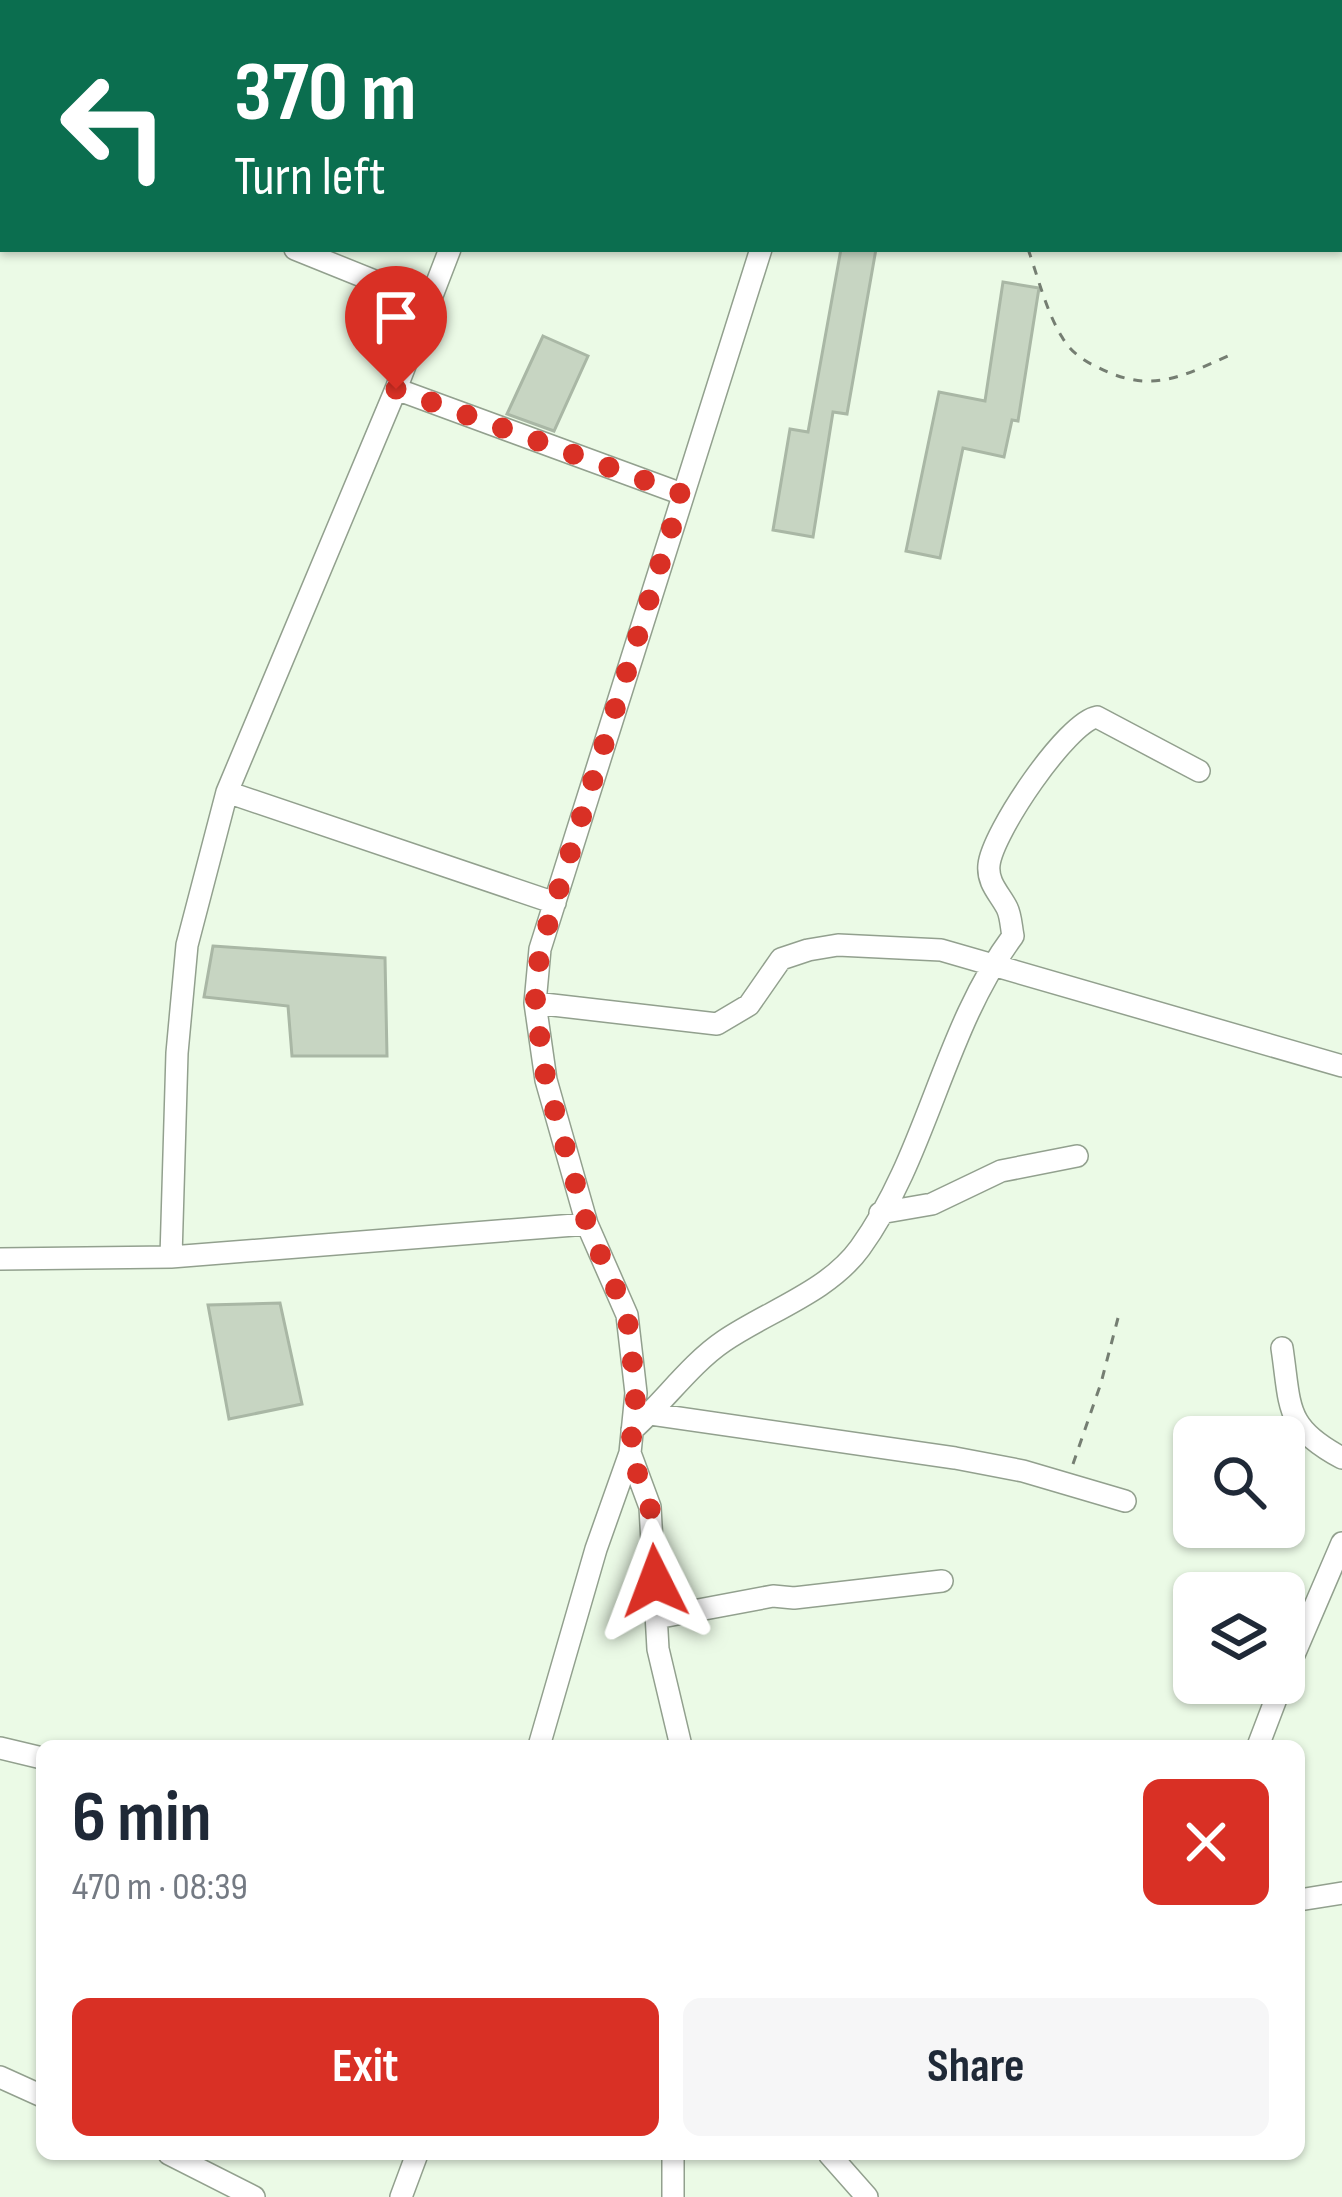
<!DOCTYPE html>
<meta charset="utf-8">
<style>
:root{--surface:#fff;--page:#f6f6f7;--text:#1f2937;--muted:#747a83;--accent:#d93025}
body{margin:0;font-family:"Sofia Sans Condensed",sans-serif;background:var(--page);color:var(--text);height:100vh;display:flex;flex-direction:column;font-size:45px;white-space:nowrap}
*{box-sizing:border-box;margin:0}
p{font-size:39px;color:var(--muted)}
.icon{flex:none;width:66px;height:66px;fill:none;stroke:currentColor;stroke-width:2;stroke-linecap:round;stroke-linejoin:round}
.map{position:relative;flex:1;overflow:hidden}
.sheet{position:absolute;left:36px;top:1740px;width:1269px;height:420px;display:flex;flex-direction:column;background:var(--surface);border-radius:18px;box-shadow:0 3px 9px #0004}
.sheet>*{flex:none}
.top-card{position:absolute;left:0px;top:0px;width:1344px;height:252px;box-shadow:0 3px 9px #0004;background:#0b6e4f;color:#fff;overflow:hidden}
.tools{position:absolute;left:1173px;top:1416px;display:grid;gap:24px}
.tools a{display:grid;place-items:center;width:132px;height:132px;border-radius:18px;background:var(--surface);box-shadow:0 3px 9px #0004;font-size:60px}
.pin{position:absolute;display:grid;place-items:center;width:102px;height:102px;color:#fff;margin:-123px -51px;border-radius:50% 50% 50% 0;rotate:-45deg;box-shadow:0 0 12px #0007}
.pin .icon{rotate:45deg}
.me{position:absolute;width:132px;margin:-66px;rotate:357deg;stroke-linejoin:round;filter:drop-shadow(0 0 9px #0008)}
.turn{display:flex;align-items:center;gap:42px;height:252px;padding:0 36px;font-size:54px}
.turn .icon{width:156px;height:156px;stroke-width:2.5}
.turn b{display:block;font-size:84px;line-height:102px}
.round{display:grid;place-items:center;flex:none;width:126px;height:126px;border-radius:18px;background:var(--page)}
.overview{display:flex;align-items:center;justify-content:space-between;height:204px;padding:0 36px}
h1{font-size:72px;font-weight:700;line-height:90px}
.cta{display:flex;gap:24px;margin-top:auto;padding:24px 36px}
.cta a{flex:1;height:138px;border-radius:18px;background:var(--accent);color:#fff;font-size:48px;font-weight:700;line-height:138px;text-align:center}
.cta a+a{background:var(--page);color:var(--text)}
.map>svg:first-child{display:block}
.building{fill:#c7d5c2;stroke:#a9b7a5;stroke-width:3}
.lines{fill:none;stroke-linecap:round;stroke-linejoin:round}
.minor-casing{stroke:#92a08e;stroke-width:24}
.path{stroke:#757e72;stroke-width:3;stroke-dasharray:9 9;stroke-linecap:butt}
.minor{stroke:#fff;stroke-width:21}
.route{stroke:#d93025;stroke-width:21;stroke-dasharray:0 37.8}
</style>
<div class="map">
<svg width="1342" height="2197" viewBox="0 0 1342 2197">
<rect width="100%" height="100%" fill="#ebfae6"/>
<path class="building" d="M 841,249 L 876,249 L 847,414 L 833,412 L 813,537 L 773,530 L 790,429 L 808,432 Z
M 1003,282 L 1039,288 L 1018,421 L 1012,420 L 1004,457 L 963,448 L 940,558 L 906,551 L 939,392 L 985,401 Z
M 543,336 L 588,356 L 554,431 L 507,414 Z
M 213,946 L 385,958 L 387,1056 L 292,1056 L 288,1006 L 204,997 Z
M 280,1303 L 302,1404 L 229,1419 L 208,1305 Z"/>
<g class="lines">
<g class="minor-casing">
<path id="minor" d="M 407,0 L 415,3
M 69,3 L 71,0
M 0,101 L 3,97
M 295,249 L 429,303
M 396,389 L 682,494
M 227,792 L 555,903
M 535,1003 L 717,1024 L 749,1005 L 781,959 L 808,950 L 838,945 L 941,950 L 1342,1066
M 880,1213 L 932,1204 L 1001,1171 L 1077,1156
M 171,1257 L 177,1053 L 187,945 L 227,792 L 396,389 L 450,249
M 0,1259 L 171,1257 L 587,1224
M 1282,1348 C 1291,1408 1284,1427 1342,1458
M 651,1414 L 955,1458 L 1023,1471 L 1125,1501
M 632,1430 C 663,1403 690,1364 724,1341 C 768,1311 828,1292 860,1248 C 928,1154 943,1030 1013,936 C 1011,926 1011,916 1007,908 C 1000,894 987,883 989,865 C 992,833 1067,722 1097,717 L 1199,771
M 630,1453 L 650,1507 L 658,1649 L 681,1746
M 656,1618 L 773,1596 L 794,1598 L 942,1581
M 1284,1678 L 1342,1543
M 539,1746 L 596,1549 L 630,1453 L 636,1393 L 627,1315 L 587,1224 L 546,1080 L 535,1003 L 540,949 L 761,249
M 1258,1746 L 1282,1683
M 0,1748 L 42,1758
M 1299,1900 L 1342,1893
M 0,2077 L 42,2096
M 169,2154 L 254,2197
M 829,2154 L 867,2197
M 401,2197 L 417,2154
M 673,2197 L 673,2154"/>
</g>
<path class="path" d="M 1028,249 C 1038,277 1046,311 1062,337 C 1070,351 1082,360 1097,367 C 1150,394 1179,378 1230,355
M 1073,1464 L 1101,1383 L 1118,1318"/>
<use href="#minor" class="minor"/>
</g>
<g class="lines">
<path class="route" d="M 396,389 L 682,494 L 540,950 L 535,1004 L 546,1080 L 587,1224 L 627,1315 L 636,1393 L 630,1453 L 650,1507 L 655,1581"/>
</g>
</svg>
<div class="tools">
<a><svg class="icon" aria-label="search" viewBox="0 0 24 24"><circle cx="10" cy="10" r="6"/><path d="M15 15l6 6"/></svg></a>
<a><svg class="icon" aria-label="layers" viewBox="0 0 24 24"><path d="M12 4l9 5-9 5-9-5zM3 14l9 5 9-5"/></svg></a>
</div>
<div class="pin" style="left:396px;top:389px;background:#d93025"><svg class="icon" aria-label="arrive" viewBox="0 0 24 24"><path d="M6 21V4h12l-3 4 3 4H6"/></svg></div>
<svg class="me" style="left:655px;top:1581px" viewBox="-20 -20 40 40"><path d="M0-17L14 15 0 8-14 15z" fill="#d93025" stroke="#fff" stroke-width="4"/></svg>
<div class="top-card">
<div class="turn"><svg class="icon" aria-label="left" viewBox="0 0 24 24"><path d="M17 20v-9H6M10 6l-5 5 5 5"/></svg><div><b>370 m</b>Turn left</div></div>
</div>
<section class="sheet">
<div class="overview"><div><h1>6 min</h1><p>470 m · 08:39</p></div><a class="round" style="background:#d93025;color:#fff"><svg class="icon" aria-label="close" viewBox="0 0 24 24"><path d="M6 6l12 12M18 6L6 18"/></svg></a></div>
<div class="cta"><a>Exit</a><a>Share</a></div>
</section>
</div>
